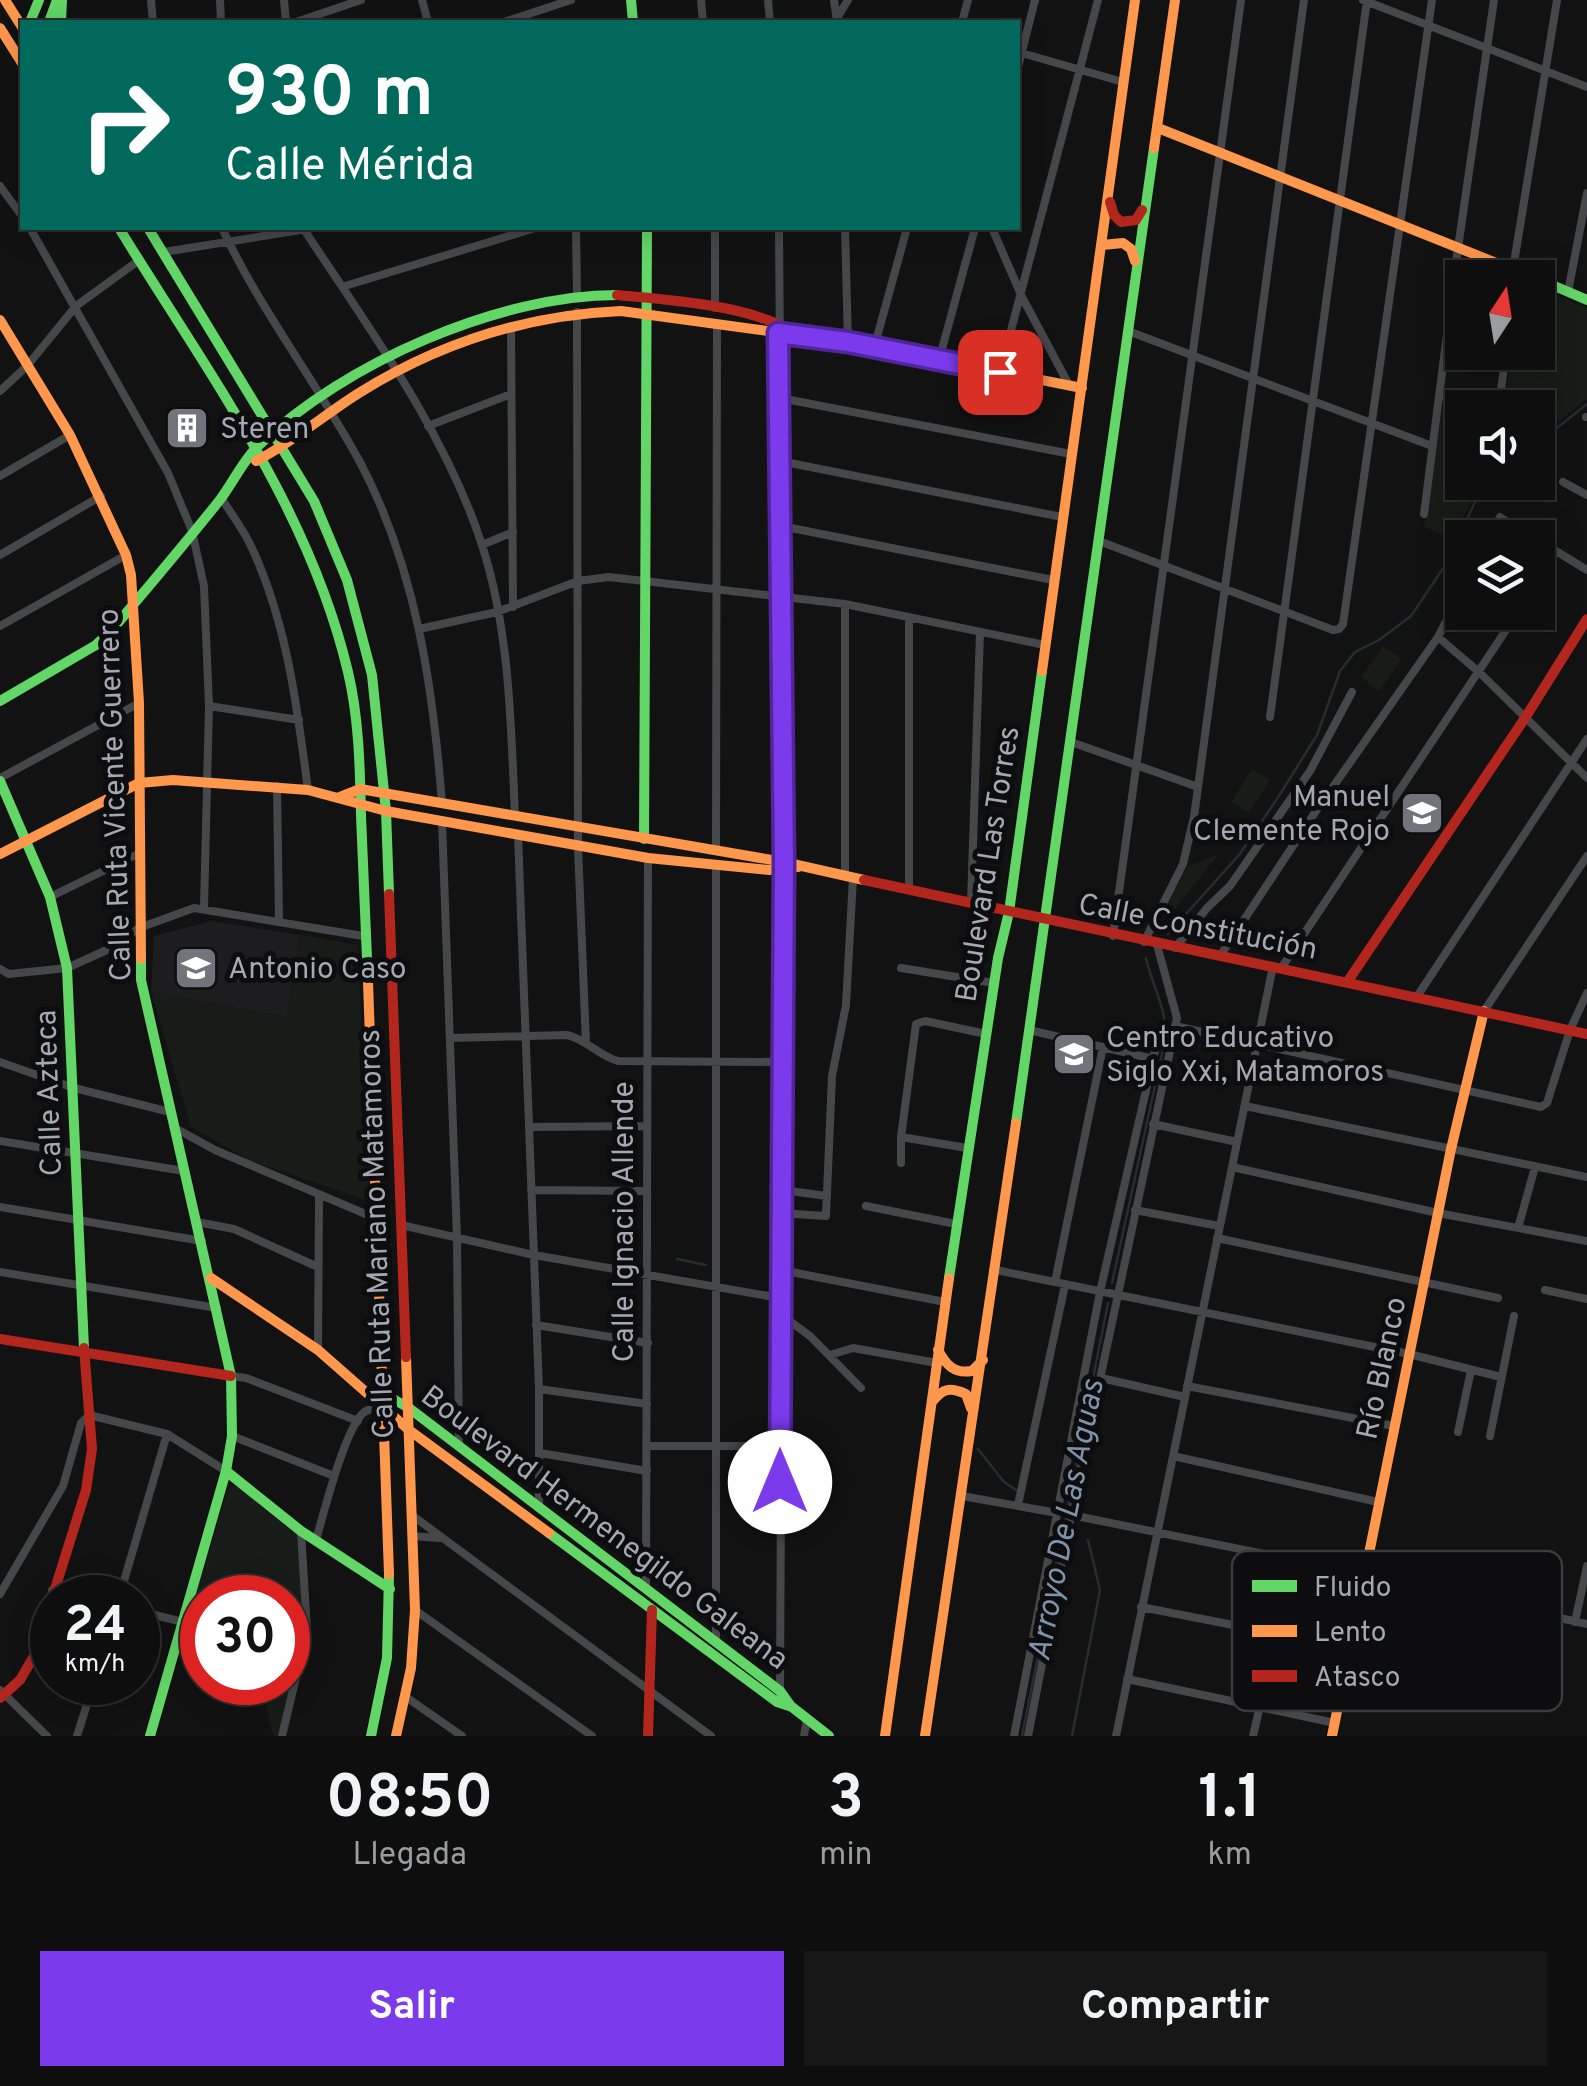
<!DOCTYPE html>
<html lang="es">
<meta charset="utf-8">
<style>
:root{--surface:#0e0e0e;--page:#171717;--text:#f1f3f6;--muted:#9b9c9e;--line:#2e2e2e;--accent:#7c3aed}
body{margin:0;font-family:Overpass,sans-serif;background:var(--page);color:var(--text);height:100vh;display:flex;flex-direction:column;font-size:38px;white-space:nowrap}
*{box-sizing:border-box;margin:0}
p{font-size:32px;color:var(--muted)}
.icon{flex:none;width:55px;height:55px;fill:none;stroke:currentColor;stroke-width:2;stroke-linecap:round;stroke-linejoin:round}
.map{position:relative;height:1736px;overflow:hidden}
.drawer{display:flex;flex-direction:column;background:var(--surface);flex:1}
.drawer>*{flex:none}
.guide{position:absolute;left:20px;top:20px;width:1000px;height:210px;border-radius:0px;box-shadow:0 5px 25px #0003,0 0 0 2px var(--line);background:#00695c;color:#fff;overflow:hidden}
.needle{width:65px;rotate:12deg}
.tools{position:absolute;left:1445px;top:260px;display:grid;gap:20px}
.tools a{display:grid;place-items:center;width:110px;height:110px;border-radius:0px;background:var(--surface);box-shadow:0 5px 25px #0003,0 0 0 2px var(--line);font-size:50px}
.speed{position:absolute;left:30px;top:1575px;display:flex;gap:20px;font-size:50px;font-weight:700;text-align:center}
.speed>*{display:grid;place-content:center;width:130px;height:130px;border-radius:50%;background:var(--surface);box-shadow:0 5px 25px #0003,0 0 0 2px var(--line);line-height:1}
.speed small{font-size:25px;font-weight:400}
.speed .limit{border:15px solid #d22;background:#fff;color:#111}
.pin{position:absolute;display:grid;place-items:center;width:85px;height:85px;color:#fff;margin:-42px;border-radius:20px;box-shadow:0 5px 15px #0006}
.me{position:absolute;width:110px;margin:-55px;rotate:0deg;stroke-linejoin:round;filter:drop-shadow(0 0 8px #0008)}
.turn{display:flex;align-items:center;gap:35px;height:210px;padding:0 40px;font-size:45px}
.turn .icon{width:130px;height:130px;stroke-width:2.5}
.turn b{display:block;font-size:70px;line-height:85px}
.eta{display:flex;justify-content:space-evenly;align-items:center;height:170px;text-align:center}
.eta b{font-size:60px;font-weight:700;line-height:70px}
.button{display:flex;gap:20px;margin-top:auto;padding:20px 40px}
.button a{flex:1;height:115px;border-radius:0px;background:var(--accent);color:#fff;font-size:40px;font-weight:700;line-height:115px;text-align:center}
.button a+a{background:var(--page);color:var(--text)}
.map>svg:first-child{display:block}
.built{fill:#1d1d1f}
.green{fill:#171c18}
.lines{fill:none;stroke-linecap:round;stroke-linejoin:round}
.stream{stroke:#272c32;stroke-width:2.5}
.street{stroke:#46474b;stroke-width:8}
.fast{stroke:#63d668;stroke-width:10}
.slow{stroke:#ff974d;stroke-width:10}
.jam{stroke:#b3261e;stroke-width:10}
.route-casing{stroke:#51269a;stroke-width:25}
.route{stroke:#7c3aed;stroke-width:18}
.labels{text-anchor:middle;stroke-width:10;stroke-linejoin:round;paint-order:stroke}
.poi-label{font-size:30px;fill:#a4a8b2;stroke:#0d0c0e;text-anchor:start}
.street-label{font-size:30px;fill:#a4a8b2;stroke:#0d0c0e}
.water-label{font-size:32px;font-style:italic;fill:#7e93aa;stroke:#0d0c0e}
.key{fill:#0d0c0e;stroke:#3a3b3f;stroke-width:2.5}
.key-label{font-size:28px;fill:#a4a8b2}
</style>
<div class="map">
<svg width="1587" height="1736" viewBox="0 0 1587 1736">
<rect width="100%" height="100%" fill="#121212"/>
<path class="built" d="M 212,921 L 300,935 L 287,1017 L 151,992 L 154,936 Z"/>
<path class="green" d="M 1538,288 L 1587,308 L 1587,399 L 1538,438 L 1538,408 L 1504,407 L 1512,353 L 1538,352 Z
M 1442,410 L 1462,417 L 1462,482 L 1488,483 L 1474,497 L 1453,538 L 1424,527 Z
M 1383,646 L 1402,659 L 1379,691 L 1361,677 Z
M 1252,769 L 1270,780 L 1249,813 L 1231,802 Z
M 1219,854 L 1174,910 L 1161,917 L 1187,867 Z
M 300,935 L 358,945 L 369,1190 L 366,1200 L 249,1160 L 191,1127 L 151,992 L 287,1017 Z
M 229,1485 L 238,1487 L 299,1534 L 304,1631 L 278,1736 L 273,1736 L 261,1683 L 288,1682 L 288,1598 L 202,1598 L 202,1632 L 186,1627 Z"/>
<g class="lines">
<path class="stream" d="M 1538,443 L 1587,404
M 1168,934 L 1239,855 L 1277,799 L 1317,735 L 1340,671 L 1355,652 L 1379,640 L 1411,616 L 1446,564 L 1475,502 L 1494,482
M 677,1259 L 706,1265
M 1112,1283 L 1165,1040 C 1168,1009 1152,987 1146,958
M 978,1449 L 1004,1482 L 1016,1490
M 1022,1736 L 1108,1303
M 1072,1736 L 1100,1590 L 1088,1540"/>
<path class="street" d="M 151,0 L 153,22
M 220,0 L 221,22
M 284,0 L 286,22
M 422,0 L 428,22
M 701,0 L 703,22
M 768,0 L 770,22
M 834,0 L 837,22
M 1363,0 L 1587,87
M 837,18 L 848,0
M 296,22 L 361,0
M 504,22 L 571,0
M 962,22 L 968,0
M 1018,52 L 1123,82
M 1018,67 L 1035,0
M 0,186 L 22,216
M 30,228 L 168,473 L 192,531 L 204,586 L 209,706 L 204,907
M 222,228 C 260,310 318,384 361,464 C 416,569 433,687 442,803
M 303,228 C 368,327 445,431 482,545 C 510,632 511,726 515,816
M 576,228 L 577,295
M 715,228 L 715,308
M 779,228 L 784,870 L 780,1693
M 845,228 L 848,342
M 992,228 L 1022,297 L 1069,385
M 164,252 L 313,228
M 1515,278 L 1513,269 L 1557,0
M 345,286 L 535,228
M 1568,292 L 1587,193
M 577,312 L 578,847 L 586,1043
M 511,327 L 513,607
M 1128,331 L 1432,446
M 874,348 L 907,228
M 939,360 L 975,228
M 1000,372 L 1098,0
M 0,391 L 27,366 L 76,306 L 138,261
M 780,398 L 1071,454
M 1499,405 L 1506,352
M 1586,417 L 1587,417
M 428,426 L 511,394
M 780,461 L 1062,517
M 0,476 L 70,435
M 1563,482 L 1587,495
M 221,498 C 231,513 242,528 250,544 C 287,621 297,707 308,790
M 1424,514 L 1458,248 L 1494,0
M 781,526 L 1053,580
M 1490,538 L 1500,517 L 1533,538
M 1538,540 L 1587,570
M 1099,541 L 1333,630 L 1339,629 L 1343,624 L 1432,0
M 482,545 L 513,532
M 0,555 L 101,496
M 1538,581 L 1556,551
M 909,617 L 909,890
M 0,626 L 126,555
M 419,629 L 497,612 L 578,581 L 609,577 L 845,604 L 1045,645
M 1438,637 L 1480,673 L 1587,778
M 209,706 L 299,720
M 1270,717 L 1367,0
M 1071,742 L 1198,787
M 0,778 L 139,703
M 277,786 L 279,920
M 442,821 L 457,1238 L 459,1446
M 518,835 L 539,1389 L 539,1508
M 716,850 L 717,324
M 845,876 L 845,604
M 50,897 L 140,853
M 971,903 L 980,632
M 1113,936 L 1241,0
M 1144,942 L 1183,864 L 1194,817 L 1304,0
M 1175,948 L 1207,908 L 1230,886 L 1310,771 L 1352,692
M 1220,956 L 1314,814 L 1438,637 L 1462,590
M 1282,967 L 1518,612
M 901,968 L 994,983
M 0,969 L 9,974 L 67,968 L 111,948 L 139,928 L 194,908 L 363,936
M 1418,995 L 1587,739
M 1484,1011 L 1587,856
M 1175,1026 L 1541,1107 L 1547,1103 L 1570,1030 L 1587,993
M 1029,1030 L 1154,1059
M 450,1038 L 567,1035 C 586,1039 597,1055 618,1061 L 783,1062
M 0,1062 L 74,1088 L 170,1112
M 1245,1106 L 1587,1177
M 1153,1124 L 1237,1142
M 529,1127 L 647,1126
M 175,1128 L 215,1150 L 375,1218
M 901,1137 L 967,1148
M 0,1141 L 184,1171
M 901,1163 L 901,1137 L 916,1024 L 925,1021 L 986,1034
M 1232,1167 L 1438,1213 L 1587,1241
M 531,1190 L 646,1191
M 782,1190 L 827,1196
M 866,1206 L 956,1224
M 0,1207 L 202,1241
M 1135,1210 L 1219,1226
M 795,1214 L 826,1216 L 832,1076 L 846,1005 L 853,878
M 197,1222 L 234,1229 L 318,1267
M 401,1225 L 534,1255 L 780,1298
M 1518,1228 L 1535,1167
M 1217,1238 L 1498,1298
M 781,1270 L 945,1302
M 996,1270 L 1409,1354 L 1501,1377
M 0,1272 L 217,1308
M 1055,1282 L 1103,1047
M 1545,1290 L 1587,1299
M 780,1314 L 810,1336 L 861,1388
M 536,1325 L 648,1343
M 318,1350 L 319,1197
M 830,1355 L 853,1348 L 937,1363
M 231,1376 L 246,1378 L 358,1421
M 1101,1378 L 1185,1397
M 1187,1386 L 1394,1426
M 539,1389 L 647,1404
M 1458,1432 L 1471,1370
M 232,1436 L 334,1476
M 1490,1436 L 1514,1316
M 647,1446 L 779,1446
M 540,1453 L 647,1471
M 1173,1456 L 1378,1502
M 962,1496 L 1057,1513
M 1018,1505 L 1065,1285
M 1071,1515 L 1364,1574 L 1587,1624
M 413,1516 L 711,1736
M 412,1536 L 440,1538
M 316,1540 C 324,1512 344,1433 362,1414 C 368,1408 376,1408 384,1406
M 646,1586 L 648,858
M 52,1590 L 81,1598
M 0,1594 L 63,1486 L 81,1423 L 89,1415 L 167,1434 L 226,1471
M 119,1598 L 167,1434
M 1141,1607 L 1350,1648
M 415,1610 L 592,1736
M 138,1611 L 183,1622
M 1575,1622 L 1587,1566
M 716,1640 L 716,866
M 1127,1679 L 1335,1723
M 0,1690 L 47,1736
M 406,1697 L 462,1736
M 77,1736 L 94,1682
M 282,1736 L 307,1631 L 301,1531
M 804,1736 L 807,1719
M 1014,1736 L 1100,1292 L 1160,1029
M 1028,1736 L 1071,1515 L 1177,1018 L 1157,945
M 1116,1736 L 1273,966
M 1253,1736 L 1260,1706"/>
<path class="fast" d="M 631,0 L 633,22
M 30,22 L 39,0
M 49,22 L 57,0
M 61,22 L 62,0
M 119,228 C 206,370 309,507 348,672 C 359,718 360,768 361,815 C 363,871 366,927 368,982
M 148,228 L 314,501 L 347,580 L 372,675 L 386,811 L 389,894
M 1538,279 L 1587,300
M 0,701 L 96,645 L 112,630 C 148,587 184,545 219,501 C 233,483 243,460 259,445 C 345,363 499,295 617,295
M 0,781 L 50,897 L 67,968 L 84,1348
M 644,839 L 647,228
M 141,959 L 141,980 L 231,1376 L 232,1436 L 226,1471 L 150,1736
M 1016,1123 L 1154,148
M 949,1278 L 998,958 L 1009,912 L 1042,671
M 379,1391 L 409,1408 L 780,1691 L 790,1705
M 226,1471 L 301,1531 L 390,1589
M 549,1533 L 777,1702 L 792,1707 L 829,1736
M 371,1736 L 387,1658 L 389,1574"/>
<path class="slow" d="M 5,0 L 22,27
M 0,28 L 22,63
M 1158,128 L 1534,278
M 1154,148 L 1175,0
M 1102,245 L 1123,243 L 1131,249 L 1135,261
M 0,320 L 70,435 L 126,555 L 131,575 L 139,703 L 141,959
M 256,461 C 293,442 324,415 359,393 C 439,343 527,315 621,311 L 848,342 L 1082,388
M 1042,671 L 1135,0
M 340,797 L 360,789 L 784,862 L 864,880
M 0,854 L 139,783 L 173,780 L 308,790 L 386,811 L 648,858 L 769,870 L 798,867
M 368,982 L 389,1574
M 211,1278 L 318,1350 L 409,1430 L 549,1533
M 938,1350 C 946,1365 954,1374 972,1371 L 983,1360
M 932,1402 C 943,1388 950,1387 966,1394 L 971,1408
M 396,1736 L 411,1668 L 415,1610 L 406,1357
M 885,1736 L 949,1278
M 925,1736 L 1016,1123
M 1332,1736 L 1451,1149 L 1484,1011"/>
<path class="jam" d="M 1110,202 L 1114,215 L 1121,222 L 1136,220 L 1142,210
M 617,295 C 668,300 754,305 795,334
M 864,880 C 1105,933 1346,981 1587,1034
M 389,894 L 406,1357
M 1348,981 L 1525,718 L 1587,619
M 0,1339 L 231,1376
M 0,1698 L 20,1680 L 34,1656 L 86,1490 L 92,1449 L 84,1348
M 648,1736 L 652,1610"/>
</g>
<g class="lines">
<g class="route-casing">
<path id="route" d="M 780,1482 L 784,862 L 778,333 L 848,342 L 1000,372"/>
</g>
<use href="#route" class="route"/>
</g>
<defs>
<g id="building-square" transform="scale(2.25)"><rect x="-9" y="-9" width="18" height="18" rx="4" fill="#71747a" stroke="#0d0c0e"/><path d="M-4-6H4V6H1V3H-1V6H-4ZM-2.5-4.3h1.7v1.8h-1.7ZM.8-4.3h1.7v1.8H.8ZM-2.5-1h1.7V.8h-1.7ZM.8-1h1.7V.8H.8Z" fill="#fff"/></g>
<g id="school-square" transform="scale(2.25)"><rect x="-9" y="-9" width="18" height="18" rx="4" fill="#71747a" stroke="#0d0c0e"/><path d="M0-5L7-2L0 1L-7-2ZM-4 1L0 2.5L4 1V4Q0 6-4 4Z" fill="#fff"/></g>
</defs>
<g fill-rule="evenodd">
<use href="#building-square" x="187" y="428"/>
<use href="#school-square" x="1422" y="813"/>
<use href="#school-square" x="196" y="968"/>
<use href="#school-square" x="1074" y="1054"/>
</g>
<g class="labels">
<g class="poi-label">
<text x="220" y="438">Steren</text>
<text x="1390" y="806" text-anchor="end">Manuel<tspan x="1390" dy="34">Clemente Rojo</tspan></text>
<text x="228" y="978">Antonio Caso</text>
<text x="1106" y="1047">Centro Educativo<tspan x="1106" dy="34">Siglo Xxi, Matamoros</tspan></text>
</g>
<g class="street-label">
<text transform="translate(114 795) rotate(-92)" y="10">Calle Ruta Vicente Guerrero</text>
<text transform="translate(987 864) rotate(-81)" y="10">Boulevard Las Torres</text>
<text transform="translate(1198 926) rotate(11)" y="10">Calle Constitución</text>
<text transform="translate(48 1093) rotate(-92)" y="10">Calle Azteca</text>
<text transform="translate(623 1222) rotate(-90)" y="10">Calle Ignacio Allende</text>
<text transform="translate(376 1234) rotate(-92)" y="10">Calle Ruta Mariano Matamoros</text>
<text transform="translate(1381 1368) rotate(-78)" y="10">Río Blanco</text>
<text transform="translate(605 1527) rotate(37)" y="10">Boulevard Hermenegildo Galeana</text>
</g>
<g class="water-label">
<text transform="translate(1065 1520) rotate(-79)" y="11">Arroyo De Las Aguas</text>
</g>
</g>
<rect x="1232" y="1551" width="330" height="160" rx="15" class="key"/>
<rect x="1252" y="1580" width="45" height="12" fill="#63d668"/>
<rect x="1252" y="1625" width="45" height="12" fill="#ff974d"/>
<rect x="1252" y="1670" width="45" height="12" fill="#b3261e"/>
<g class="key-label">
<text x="1314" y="1596">Fluido</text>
<text x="1314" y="1641">Lento</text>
<text x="1314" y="1686">Atasco</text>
</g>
</svg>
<div class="tools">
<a><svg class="needle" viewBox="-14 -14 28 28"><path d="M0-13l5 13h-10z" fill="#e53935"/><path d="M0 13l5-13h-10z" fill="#9b9c9e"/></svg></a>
<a><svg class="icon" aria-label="sound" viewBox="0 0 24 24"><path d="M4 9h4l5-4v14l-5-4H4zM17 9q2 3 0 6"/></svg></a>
<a><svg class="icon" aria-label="layers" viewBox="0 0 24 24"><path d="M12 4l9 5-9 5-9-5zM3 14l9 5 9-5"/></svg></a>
</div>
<div class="speed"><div>24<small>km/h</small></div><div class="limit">30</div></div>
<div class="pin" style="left:1000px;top:372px;background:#d93025"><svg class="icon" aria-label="arrive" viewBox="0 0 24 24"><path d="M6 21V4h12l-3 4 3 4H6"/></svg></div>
<svg class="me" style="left:780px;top:1482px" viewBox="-20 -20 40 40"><circle r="19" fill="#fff"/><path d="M0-13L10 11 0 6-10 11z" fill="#7c3aed"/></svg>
<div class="guide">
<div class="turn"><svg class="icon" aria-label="right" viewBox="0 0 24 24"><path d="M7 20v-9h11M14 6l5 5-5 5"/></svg><div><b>930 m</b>Calle Mérida</div></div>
</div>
</div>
<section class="drawer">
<div class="eta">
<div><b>08:50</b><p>Llegada</p></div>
<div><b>3</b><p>min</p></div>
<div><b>1.1</b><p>km</p></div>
</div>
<div class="button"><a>Salir</a><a>Compartir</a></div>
</section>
